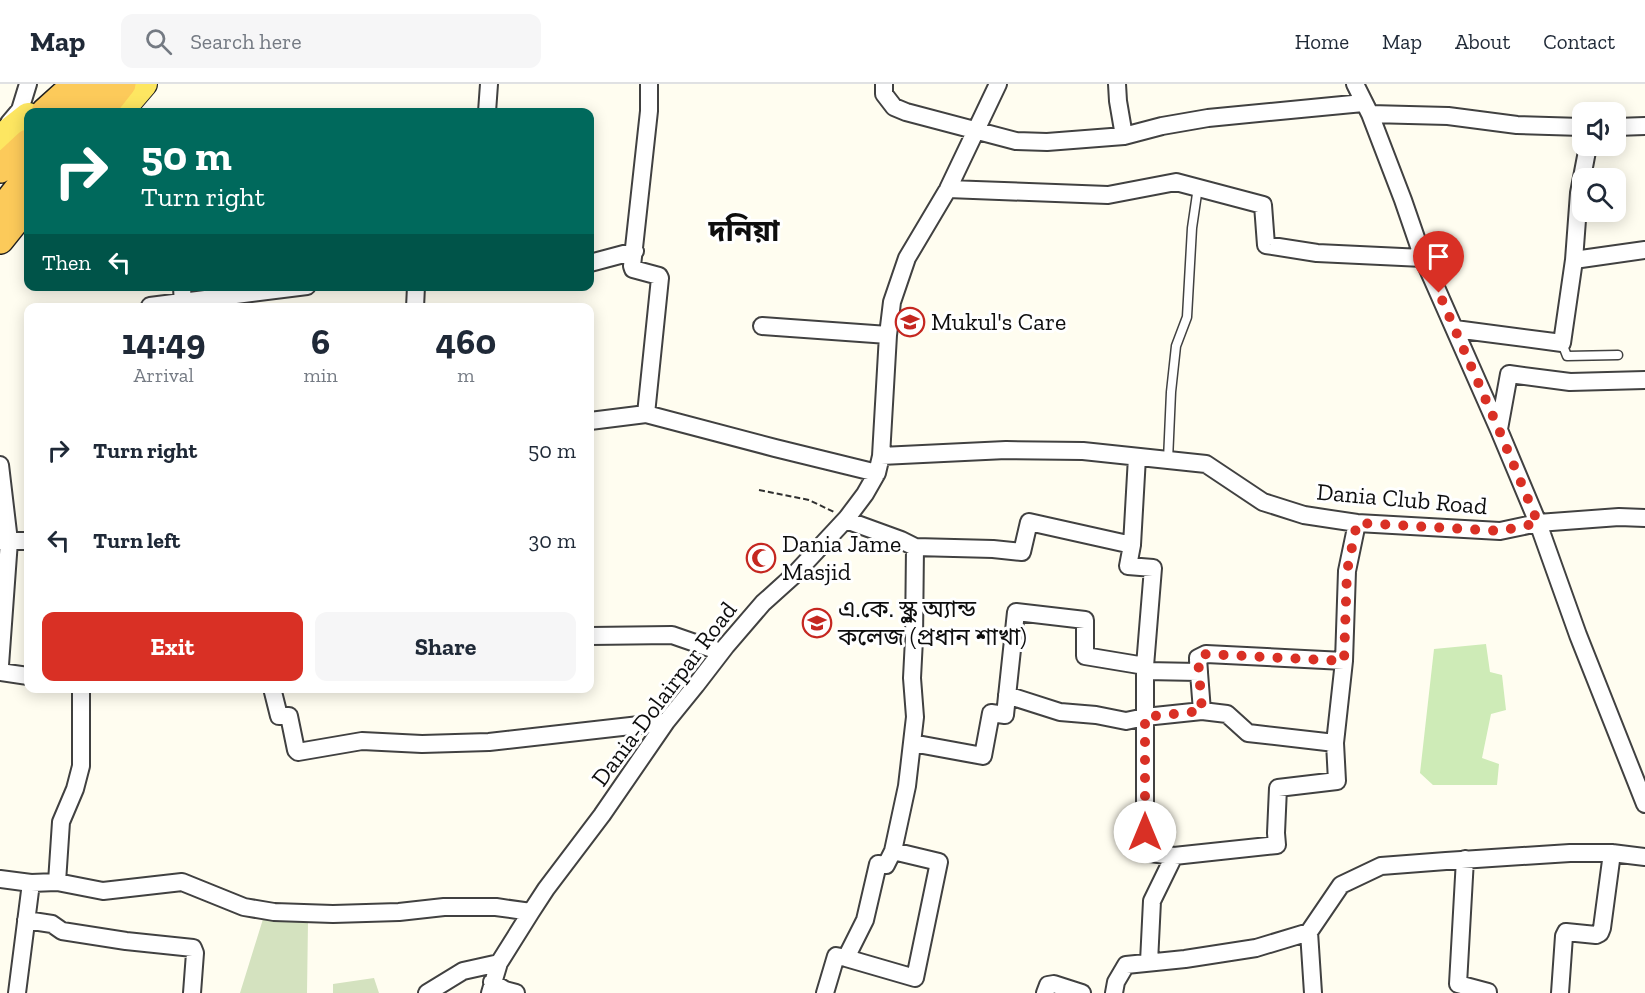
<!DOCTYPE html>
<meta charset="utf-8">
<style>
:root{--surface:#fff;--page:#f6f6f7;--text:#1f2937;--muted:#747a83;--line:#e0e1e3;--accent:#d93025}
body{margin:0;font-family:"Zilla Slab","Noto Sans Bengali",serif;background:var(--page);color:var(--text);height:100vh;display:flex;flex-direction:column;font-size:22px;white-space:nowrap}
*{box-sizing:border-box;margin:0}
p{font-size:20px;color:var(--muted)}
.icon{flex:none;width:33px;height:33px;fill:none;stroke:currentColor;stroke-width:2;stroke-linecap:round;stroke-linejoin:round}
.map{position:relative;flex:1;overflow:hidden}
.sheet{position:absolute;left:24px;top:219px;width:570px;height:390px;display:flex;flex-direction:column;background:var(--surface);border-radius:12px;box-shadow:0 3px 15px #0003}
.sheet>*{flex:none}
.banner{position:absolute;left:24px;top:24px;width:570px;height:183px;border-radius:12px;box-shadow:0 3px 15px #0003;background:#00695c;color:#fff;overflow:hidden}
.buttons{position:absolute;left:1572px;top:18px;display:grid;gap:12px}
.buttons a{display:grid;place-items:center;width:54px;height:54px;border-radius:12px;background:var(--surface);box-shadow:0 3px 15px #0003;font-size:30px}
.pin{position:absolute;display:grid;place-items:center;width:51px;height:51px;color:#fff;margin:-62px -26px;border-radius:50% 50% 50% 0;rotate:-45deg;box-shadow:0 0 6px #0007}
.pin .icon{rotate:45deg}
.me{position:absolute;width:66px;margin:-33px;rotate:0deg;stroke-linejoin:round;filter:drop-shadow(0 0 4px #0008)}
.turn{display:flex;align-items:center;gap:21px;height:126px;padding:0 18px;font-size:27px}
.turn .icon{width:78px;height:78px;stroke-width:2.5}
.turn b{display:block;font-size:42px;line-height:51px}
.then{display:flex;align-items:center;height:57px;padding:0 18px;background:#0003;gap:12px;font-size:22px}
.eta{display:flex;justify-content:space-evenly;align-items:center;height:102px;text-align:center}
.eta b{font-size:36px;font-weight:800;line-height:42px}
.button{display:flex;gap:12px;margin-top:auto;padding:12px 18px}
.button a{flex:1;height:69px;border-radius:12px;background:var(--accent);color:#fff;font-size:24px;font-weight:800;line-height:69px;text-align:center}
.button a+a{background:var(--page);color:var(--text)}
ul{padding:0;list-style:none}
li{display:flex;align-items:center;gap:18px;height:90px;padding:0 18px}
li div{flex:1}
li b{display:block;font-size:22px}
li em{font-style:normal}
header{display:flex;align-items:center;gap:36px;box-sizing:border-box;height:84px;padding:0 30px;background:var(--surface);border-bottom:2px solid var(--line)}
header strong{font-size:28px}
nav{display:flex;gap:33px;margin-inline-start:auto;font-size:21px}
.search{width:420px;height:54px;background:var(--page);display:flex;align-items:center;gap:15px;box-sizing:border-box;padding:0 21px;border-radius:12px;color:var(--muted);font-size:22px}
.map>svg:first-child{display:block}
.green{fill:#ceebb7}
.cemetery{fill:#d4e2bf}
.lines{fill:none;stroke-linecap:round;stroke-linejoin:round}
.service-casing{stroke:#414141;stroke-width:11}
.minor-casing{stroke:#414141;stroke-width:20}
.primary-casing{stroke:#1f1f1f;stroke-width:28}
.trunk-casing{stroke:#1f1f1f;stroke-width:30}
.path{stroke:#303030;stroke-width:2;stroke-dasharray:6 3;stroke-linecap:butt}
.service{stroke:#fff;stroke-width:8}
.minor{stroke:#fff;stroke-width:16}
.primary{stroke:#fde661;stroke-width:26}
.trunk{stroke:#fcca5a;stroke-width:27}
.route{stroke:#d93025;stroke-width:10;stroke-dasharray:0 18}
.labels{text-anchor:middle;stroke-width:6;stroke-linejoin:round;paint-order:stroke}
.poi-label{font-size:24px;fill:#0e0e0e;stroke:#fff;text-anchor:start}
.street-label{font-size:24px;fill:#0e0e0e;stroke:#fff}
.district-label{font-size:30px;font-weight:bold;fill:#0e0e0e;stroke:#fff}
</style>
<header>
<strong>Map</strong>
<div class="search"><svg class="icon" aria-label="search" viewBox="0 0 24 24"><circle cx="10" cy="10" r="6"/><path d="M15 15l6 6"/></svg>Search here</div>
<nav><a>Home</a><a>Map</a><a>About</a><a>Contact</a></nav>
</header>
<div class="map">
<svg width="1645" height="909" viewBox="0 0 1645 909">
<rect width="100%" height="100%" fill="#fffdf0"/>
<path class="green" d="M 1486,560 L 1490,588 L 1502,591 L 1506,626 L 1491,630 L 1482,674 L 1499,680 L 1497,701 L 1433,701 L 1420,689 L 1434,565 Z"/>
<path class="cemetery" d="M 263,835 L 308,837 L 307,909 L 240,909 Z
M 374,894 L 379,909 L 333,909 L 333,900 Z"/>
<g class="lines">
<g class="service-casing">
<path id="service" d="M 1562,259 L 1567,272 L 1618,271
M 1168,376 L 1171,308 L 1176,262 L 1187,233 L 1192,144 L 1198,103"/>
</g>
<g class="minor-casing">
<path id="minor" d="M 884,0 L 884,10 L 894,23 L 906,28 L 1016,57 L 1047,58 L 1124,52 L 1162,42 L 1208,34 L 1363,19
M 1117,0 L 1118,17 L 1124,52
M 1355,0 L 1370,30 L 1403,116 L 1423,174 L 1499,346 L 1538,439 L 1578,551 L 1645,720
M 487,28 L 489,0
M 1370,30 L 1448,32 L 1517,41 L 1582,43
M 9,39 L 20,26 L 28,0
M 1616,43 L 1645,42
M 1588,62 L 1579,109 L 1574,176 L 1645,166
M 948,105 L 1108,111 L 1176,98 L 1263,121 L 1266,161 L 1317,169 L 1423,174
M 590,179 L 635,167
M 182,202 L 183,224
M 150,222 L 307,202
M 415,224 L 416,202
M 762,242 L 888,251
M 1455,245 L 1562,259 L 1574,176
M 646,330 L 660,194 L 659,192 L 633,185 L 632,182 L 649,27 L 649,0
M 590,337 L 646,330 L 775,364 L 877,389
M 1499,345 L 1509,290 L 1570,298 L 1645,296
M 881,372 L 1006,366 L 1083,367 L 1206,380 L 1263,418 L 1304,431 L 1357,439 L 1500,447 L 1538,439 L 1619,433 L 1645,434
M 0,381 L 9,457 L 0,581
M 846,436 L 901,456 L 915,463 L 993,465 L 1022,468 L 1029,438 L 1132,461
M 0,457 L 28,457
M 590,552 L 672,551 L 721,568
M 1145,582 L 1145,764 L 1150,769 L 1174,772
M 1145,587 L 1199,588 L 1198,574 L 1206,570 L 1344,577
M 0,588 L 28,592
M 272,604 L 279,632 L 289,632 L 296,666 L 298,668 L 362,657 L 422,660 L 489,658 L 666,638
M 1007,611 L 1060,628 L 1096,631 L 1126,637 L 1145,633 L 1202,627 L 1198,576
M 1202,627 L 1227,630 L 1248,649 L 1335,659
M 912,659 L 983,672 L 991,629 L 1005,631 L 1016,528 L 1085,536 L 1085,572 L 1145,582 L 1153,484 L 1128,482 L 1132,461 L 1137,373
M 1465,775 L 1458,900 L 1488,908 L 1488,909
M 0,795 L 31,799
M 57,798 L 103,807 L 182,798 L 244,823 L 274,828 L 333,830 L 399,828 L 444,823 L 496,823 L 531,828
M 26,836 L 52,840 L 62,847 L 126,857 L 193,864 L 195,869 L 192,909
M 1309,848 L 1313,909
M 846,874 L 915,894 L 939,778 L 893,767
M 1149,878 L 1152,817 L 1174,772 L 1277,761 L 1276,749 L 1278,704 L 1337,697 L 1335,659 L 1344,577 L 1347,487 L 1357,439
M 492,898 L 505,906 L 516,909
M 17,909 L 31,799 L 57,798 L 61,738 L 75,705 L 81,682 L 81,604
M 427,909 L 463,887 L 499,879
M 490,909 L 499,879 L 531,828 L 546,805 L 602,731 L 666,638 L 696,601 L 726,562 L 763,519 L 793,492 L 847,434 L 865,410 L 877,389 L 881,372 L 888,251 L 892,218 L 907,174 L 948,105 L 998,0
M 825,909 L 836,872 L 846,874 L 865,836 L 878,780 L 886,781 L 893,767 L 907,702 L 915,633 L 912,594 L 914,555 L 915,463
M 1045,909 L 1048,901 L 1054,900 L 1082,909
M 1114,909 L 1116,898 L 1126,881 L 1185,875 L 1256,864 L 1309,848 L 1341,801 L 1381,782 L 1446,777 L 1570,769 L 1612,769 L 1645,773
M 1560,909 L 1564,852 L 1566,848 L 1596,851 L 1600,849 L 1602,844 L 1612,769"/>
</g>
<g class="primary-casing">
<path id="primary" d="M 120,28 L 144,0
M 0,54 L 28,32"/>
</g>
<g class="trunk-casing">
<path id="trunk" d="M 45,28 L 76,0
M 75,28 L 96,0
M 100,28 L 122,0
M 0,85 L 28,59
M 0,128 L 28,92
M 0,156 L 28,121"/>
</g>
<path class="path" d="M 759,406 L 809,416 L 834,428"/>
<use href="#service" class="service"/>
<use href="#minor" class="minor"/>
<use href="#primary" class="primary"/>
<use href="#trunk" class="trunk"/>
</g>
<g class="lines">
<path class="route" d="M 1145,748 L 1145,633 L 1202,627 L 1198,574 L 1206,570 L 1344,577 L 1347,487 L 1357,439 L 1500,447 L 1538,439 L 1499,346 L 1439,209"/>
</g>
<defs>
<g id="university-ring" transform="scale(1.5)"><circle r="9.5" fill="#fff" stroke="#c52720" stroke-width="1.5"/><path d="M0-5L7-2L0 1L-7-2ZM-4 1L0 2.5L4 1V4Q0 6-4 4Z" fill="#c52720"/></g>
<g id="mosque-ring" transform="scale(1.5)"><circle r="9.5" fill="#fff" stroke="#c52720" stroke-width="1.5"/><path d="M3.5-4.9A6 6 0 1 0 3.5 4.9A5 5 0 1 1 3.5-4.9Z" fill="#c52720"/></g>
</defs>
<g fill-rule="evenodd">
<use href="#university-ring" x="910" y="238"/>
<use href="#mosque-ring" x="761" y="474"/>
<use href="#university-ring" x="817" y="539"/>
</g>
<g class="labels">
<g class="poi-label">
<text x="931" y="246">Mukul's Care</text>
<text x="782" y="468">Dania Jame<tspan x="782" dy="28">Masjid</tspan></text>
<text x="838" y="533">এ.কে. স্কুল অ্যান্ড<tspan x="838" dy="28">কলেজ (প্রধান শাখা)</tspan></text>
</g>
<g class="street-label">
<text transform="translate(1402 415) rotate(5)" y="8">Dania Club Road</text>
<text transform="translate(664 610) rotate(-53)" y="8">Dania-Dolairpar Road</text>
</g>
<g class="district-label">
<text x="744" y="157">দনিয়া</text>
</g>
</g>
</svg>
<div class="buttons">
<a><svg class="icon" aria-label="sound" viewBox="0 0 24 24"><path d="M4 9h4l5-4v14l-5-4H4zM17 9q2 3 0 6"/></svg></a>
<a><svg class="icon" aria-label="search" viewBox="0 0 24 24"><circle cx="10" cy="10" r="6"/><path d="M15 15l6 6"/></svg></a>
</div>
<div class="pin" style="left:1439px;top:209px;background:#d93025"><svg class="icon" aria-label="arrive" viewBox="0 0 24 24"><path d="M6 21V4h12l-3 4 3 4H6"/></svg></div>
<svg class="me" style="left:1145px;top:748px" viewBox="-20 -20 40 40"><circle r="19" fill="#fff"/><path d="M0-13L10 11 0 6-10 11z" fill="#d93025"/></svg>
<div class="banner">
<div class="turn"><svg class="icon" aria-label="right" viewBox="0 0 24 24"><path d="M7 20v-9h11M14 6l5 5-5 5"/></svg><div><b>50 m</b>Turn right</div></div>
<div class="then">Then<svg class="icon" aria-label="left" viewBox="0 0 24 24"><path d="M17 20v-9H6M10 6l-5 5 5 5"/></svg></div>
</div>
<section class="sheet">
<div class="eta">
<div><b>14:49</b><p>Arrival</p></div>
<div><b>6</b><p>min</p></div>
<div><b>460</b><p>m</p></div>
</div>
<ul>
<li><svg class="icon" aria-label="right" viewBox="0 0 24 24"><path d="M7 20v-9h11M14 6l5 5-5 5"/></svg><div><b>Turn right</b></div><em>50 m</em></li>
<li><svg class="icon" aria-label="left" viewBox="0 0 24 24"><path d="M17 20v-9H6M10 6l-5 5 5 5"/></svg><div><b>Turn left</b></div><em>30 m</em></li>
</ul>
<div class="button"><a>Exit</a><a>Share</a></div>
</section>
</div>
